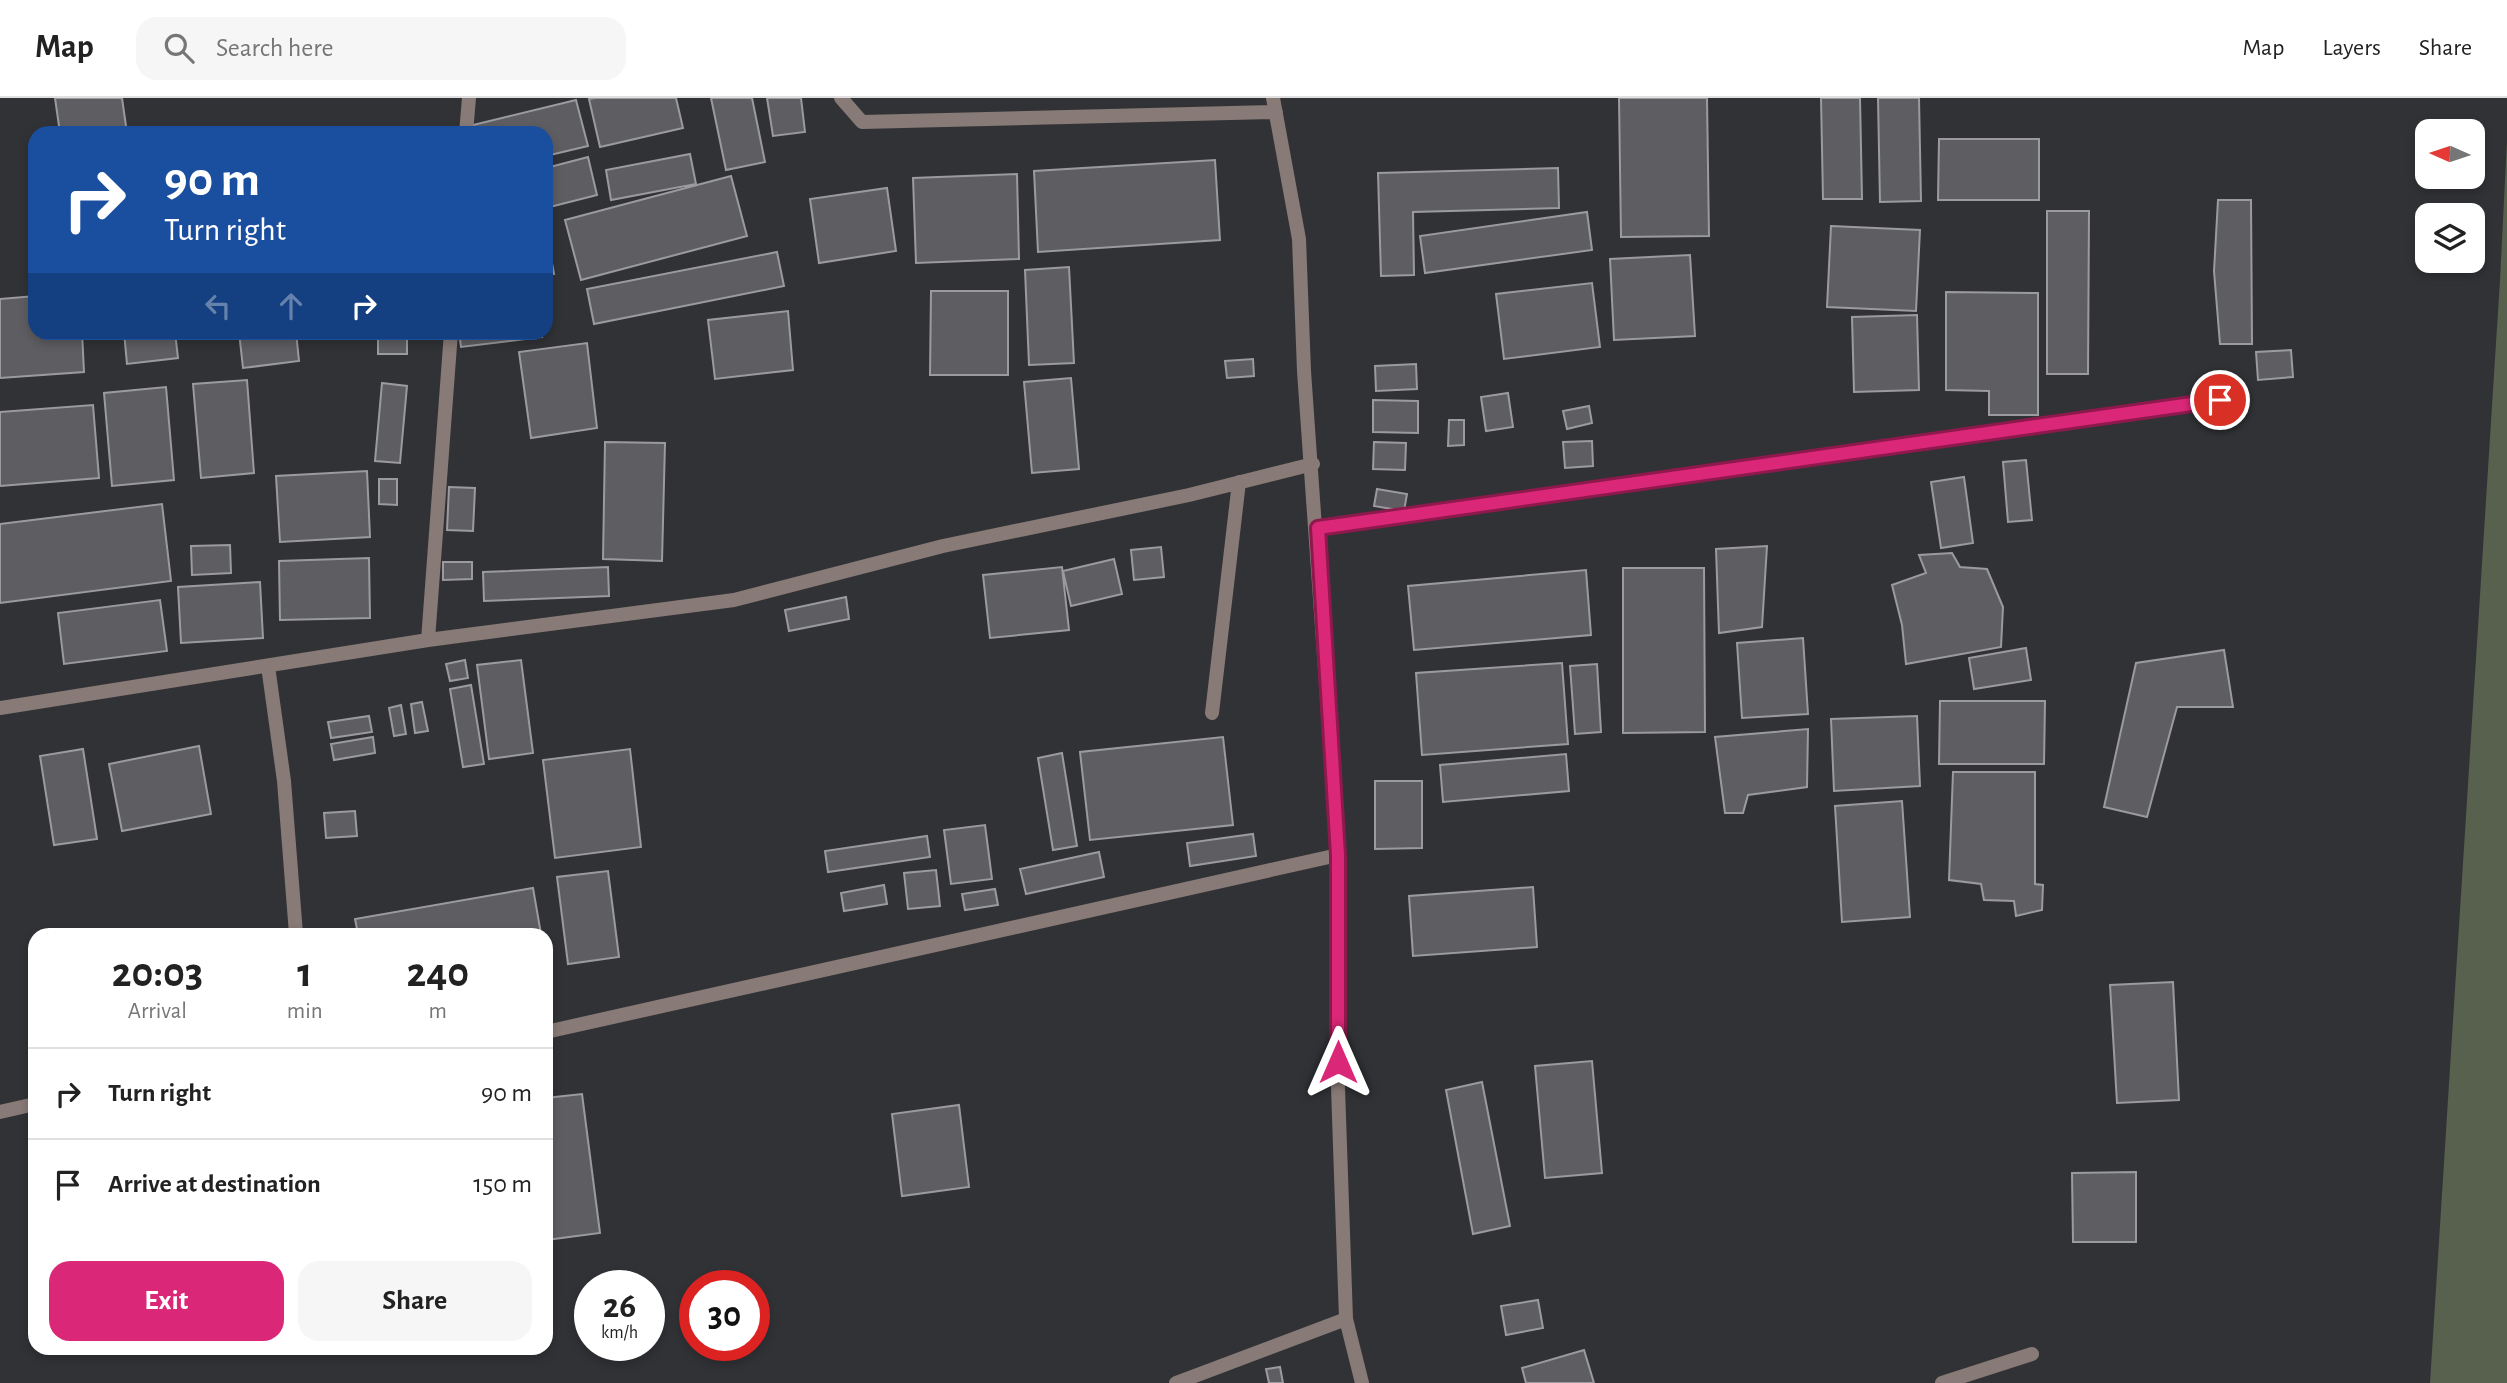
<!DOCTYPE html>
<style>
:root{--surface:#fff;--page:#f6f6f6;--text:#222;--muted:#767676;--line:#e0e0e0;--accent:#db2777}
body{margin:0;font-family:"Alegreya Sans",sans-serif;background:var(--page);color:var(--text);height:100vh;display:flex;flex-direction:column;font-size:26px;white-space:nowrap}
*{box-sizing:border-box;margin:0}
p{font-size:23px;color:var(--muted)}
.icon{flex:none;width:38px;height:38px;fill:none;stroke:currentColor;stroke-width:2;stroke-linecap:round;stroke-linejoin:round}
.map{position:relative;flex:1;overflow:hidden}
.drawer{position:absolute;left:28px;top:830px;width:525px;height:427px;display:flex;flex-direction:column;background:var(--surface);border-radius:21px;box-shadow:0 4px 10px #0003}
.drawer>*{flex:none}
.guide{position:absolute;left:28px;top:28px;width:525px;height:214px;border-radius:21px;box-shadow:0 4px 10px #0003;background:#1a4fa0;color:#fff;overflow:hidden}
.needle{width:46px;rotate:273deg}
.tools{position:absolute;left:2415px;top:21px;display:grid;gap:14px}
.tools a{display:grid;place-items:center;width:70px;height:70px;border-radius:14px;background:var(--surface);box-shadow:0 4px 10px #0003;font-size:35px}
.speed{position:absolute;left:574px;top:1172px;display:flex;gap:14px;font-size:35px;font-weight:700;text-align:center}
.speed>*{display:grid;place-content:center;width:91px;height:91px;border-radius:50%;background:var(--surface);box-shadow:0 4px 10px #0003;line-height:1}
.speed small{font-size:18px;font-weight:400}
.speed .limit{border:10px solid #d22;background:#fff;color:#111}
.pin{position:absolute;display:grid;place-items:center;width:60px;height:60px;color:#fff;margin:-30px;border:4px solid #fff;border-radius:50%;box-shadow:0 2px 7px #0007}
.me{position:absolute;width:77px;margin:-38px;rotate:0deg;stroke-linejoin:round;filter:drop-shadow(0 0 5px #0008)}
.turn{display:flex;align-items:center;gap:24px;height:147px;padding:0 21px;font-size:32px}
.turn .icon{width:91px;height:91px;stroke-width:2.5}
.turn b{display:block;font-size:49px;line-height:60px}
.lanes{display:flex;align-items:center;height:66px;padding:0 21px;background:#0003;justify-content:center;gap:35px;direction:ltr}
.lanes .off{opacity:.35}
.eta{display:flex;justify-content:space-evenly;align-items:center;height:119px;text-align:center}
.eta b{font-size:42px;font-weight:700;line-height:49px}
.cta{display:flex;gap:14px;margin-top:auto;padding:14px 21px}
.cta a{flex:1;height:80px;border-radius:21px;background:var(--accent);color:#fff;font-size:28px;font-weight:700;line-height:80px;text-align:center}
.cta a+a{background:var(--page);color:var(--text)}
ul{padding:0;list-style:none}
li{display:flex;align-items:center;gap:21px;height:91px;padding:0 21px;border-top:2px solid var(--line)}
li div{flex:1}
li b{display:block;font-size:26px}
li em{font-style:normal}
header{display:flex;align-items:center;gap:42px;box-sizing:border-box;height:98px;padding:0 35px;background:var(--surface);border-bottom:2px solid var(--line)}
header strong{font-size:33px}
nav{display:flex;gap:38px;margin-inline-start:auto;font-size:24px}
.search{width:490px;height:63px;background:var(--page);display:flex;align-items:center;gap:18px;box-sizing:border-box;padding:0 24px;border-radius:21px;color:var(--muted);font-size:26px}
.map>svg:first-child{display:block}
.green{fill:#58604e}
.building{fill:#5e5e62;stroke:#9a9a9f;stroke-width:2}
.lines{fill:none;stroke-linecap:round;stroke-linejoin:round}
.minor{stroke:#887a76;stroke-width:14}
.route-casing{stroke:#8e194d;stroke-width:18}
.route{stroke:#db2777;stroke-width:12}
</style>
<header>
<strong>Map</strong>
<div class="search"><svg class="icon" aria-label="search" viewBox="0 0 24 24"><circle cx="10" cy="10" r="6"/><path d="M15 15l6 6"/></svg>Search here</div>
<nav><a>Map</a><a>Layers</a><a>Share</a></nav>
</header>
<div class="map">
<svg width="2507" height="1285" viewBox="0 0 2507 1285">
<rect width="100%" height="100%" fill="#313236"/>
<path class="green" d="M 2507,42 L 2507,1285 L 2430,1285 L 2500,182 Z"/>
<path class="building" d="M 55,0 L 122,0 L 127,35 L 60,35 Z
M 595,0 L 676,0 L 683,30 L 600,49 L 589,1 Z
M 711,0 L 752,0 L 765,64 L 726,72 Z
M 767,0 L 801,0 L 805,34 L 773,38 Z
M 1619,0 L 1707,0 L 1709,138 L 1621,139 Z
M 1821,0 L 1860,0 L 1862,101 L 1823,101 Z
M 1878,0 L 1919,0 L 1921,103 L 1880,104 Z
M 576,2 L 588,48 L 546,58 L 546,35 L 470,35 L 469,28 Z
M 1939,41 L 2039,41 L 2039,102 L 1938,102 Z
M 690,56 L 696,86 L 611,102 L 606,72 Z
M 588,59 L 597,97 L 546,110 L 546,70 Z
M 1215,62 L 1220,142 L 1038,154 L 1034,73 Z
M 1558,70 L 1559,110 L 1413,114 L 1414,177 L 1381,178 L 1378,75 Z
M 1017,76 L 1019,161 L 916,165 L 913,80 Z
M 731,78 L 747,138 L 581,182 L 565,122 Z
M 887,90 L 896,153 L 819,165 L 810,101 Z
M 2218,102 L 2251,102 L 2252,246 L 2220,246 L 2214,173 Z
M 2047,113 L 2089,113 L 2088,276 L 2047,276 Z
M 1587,114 L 1592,152 L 1425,175 L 1420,138 Z
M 1831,128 L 1920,132 L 1916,213 L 1827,209 Z
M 546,133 L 554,176 L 546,177 Z
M 777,154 L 784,188 L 594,226 L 587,191 Z
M 1690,157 L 1695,238 L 1614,242 L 1610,161 Z
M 1069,169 L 1074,265 L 1029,267 L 1025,172 Z
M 1592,185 L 1600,249 L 1504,261 L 1496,196 Z
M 931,193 L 1008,193 L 1008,277 L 930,277 Z
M 1946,194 L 2038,195 L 2038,317 L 1989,317 L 1989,293 L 1946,292 Z
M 35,198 L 35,234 L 82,234 L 84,274 L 0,280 L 0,201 Z
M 788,213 L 793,272 L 715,281 L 708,222 Z
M 1917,217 L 1919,292 L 1854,294 L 1852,219 Z
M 124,234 L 175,234 L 178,260 L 127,266 Z
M 239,234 L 296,234 L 299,263 L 243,270 Z
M 378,234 L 407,234 L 407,256 L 378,256 Z
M 459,234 L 541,234 L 542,239 L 461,249 Z
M 587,245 L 597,330 L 531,340 L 519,254 Z
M 2291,252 L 2293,279 L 2258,282 L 2256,254 Z
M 1253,261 L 1254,278 L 1227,280 L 1225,263 Z
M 1416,266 L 1417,291 L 1376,293 L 1375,268 Z
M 1071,280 L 1079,371 L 1032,375 L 1024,284 Z
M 247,282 L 254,375 L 201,380 L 193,286 Z
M 382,285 L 407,288 L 400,365 L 375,363 Z
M 166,289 L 174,382 L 112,388 L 104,295 Z
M 1508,295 L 1513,329 L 1486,333 L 1481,299 Z
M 1373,302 L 1418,303 L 1418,335 L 1373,334 Z
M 93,307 L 99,380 L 0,388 L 0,314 Z
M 1589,308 L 1592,325 L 1567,331 L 1563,313 Z
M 1449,322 L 1464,322 L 1464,347 L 1448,348 Z
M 1592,343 L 1593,368 L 1565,370 L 1563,344 Z
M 605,344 L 665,345 L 662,463 L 603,461 Z
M 1374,344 L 1406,345 L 1405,372 L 1373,371 Z
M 2026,362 L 2032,422 L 2008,424 L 2003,364 Z
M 367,373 L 370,439 L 280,444 L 276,378 Z
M 1964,379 L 1973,445 L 1941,450 L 1931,384 Z
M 379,381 L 397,381 L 397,407 L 379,406 Z
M 449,389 L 475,390 L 473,433 L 447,432 Z
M 1377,391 L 1407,396 L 1404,413 L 1374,408 Z
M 162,406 L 171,483 L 0,505 L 0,426 Z
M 230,447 L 231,475 L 192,477 L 191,448 Z
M 1767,448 L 1762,529 L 1719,535 L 1716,451 Z
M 1161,449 L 1164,479 L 1134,482 L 1131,452 Z
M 1952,455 L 1960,469 L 1987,471 L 2003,509 L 2001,549 L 1906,566 L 1902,527 L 1892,487 L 1926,475 L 1919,457 Z
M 369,460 L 370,520 L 280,522 L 279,463 Z
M 1114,461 L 1122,496 L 1071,508 L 1063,473 Z
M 443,464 L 472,464 L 472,481 L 443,482 Z
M 608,469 L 609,498 L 484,503 L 483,474 Z
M 1062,469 L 1069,532 L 990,540 L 983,477 Z
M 1623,470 L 1704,470 L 1705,634 L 1623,635 Z
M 1586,472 L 1591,537 L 1414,552 L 1408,488 Z
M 260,484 L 263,540 L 181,545 L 178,489 Z
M 846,499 L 849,521 L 789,533 L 785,512 Z
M 160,502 L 167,553 L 64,566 L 58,515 Z
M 1803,540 L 1808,616 L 1742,620 L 1737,545 Z
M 2026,550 L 2031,582 L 1974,591 L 1969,560 Z
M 2224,552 L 2233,609 L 2177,609 L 2147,719 L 2104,709 L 2136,565 Z
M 465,562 L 468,580 L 450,583 L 446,566 Z
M 521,562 L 533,655 L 489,661 L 477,567 Z
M 1562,565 L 1568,646 L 1422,657 L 1416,575 Z
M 1597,566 L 1601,634 L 1575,636 L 1570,568 Z
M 471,587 L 484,666 L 463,669 L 450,591 Z
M 1940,603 L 2045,603 L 2044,666 L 1939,666 Z
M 422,604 L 428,633 L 415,635 L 411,606 Z
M 401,607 L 406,636 L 394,638 L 389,610 Z
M 369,618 L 372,634 L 331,640 L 328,624 Z
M 1917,618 L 1920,688 L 1834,693 L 1831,621 Z
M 1808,631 L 1807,689 L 1748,697 L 1743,715 L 1725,715 L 1715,639 Z
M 373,639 L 375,655 L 334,662 L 331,646 Z
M 1223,639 L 1233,727 L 1090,742 L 1080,654 Z
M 199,648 L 211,716 L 122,733 L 109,666 Z
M 83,651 L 97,741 L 54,747 L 40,658 Z
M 630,651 L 641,749 L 555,760 L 543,662 Z
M 1062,655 L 1077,748 L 1053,752 L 1038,660 Z
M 1566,656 L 1569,693 L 1443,704 L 1440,667 Z
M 1953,674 L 2035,674 L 2035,786 L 2043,787 L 2042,812 L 2016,818 L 2014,803 L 1984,802 L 1981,786 L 1949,782 Z
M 1375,683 L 1422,683 L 1422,750 L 1375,751 Z
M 1902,703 L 1910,819 L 1842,824 L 1835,708 Z
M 355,713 L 357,738 L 326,740 L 324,715 Z
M 985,727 L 992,781 L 951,786 L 944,732 Z
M 1253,736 L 1256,758 L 1190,768 L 1187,745 Z
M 927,738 L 930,759 L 828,774 L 825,753 Z
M 1099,754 L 1104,779 L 1026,796 L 1020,771 Z
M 936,772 L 940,808 L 908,811 L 904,775 Z
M 608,773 L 619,859 L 568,866 L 557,779 Z
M 884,787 L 887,806 L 844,813 L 841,795 Z
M 1533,789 L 1537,849 L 1413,858 L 1409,798 Z
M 533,790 L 541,836 L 358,836 L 355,821 Z
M 995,791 L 998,807 L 965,812 L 962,796 Z
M 2173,884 L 2179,1002 L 2117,1005 L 2110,887 Z
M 1592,963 L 1602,1075 L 1545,1080 L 1535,968 Z
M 1482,984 L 1510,1128 L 1473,1136 L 1446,992 Z
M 582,996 L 600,1135 L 546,1142 L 546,1000 Z
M 959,1007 L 969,1089 L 902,1098 L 892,1016 Z
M 2136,1074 L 2136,1144 L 2073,1144 L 2072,1075 Z
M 1538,1202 L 1543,1230 L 1506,1237 L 1501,1208 Z
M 1584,1252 L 1594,1285 L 1526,1285 L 1522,1270 Z
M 1280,1269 L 1283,1285 L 1269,1285 L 1266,1271 Z"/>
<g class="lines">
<path class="minor" d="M 841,0 L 862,24 L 1276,14
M 1273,0 L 1299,141 L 1304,273 L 1338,757 L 1338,990 L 1346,1221 L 1362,1285
M 466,35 L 469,0
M 451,234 L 428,542 L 734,502 L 943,448 L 1189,397 L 1313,366
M 1317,430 L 2220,301
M 268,568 L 284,683 L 296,836
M 0,610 L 428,542
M 1212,615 L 1239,384
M 546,934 L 1338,757
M 0,1014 L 35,1006
M 1176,1285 L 1346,1221
M 1942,1285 L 2032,1256"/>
</g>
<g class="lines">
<g class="route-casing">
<path id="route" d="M 1338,964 L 1338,757 L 1318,430 L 2220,302"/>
</g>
<use href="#route" class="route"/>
</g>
</svg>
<div class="tools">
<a><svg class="needle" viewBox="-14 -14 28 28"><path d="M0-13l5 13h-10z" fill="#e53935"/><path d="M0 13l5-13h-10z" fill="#767676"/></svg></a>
<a><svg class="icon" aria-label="layers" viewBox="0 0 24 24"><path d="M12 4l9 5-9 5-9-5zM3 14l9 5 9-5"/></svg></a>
</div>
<div class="speed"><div>26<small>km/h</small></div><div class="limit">30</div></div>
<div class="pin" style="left:2220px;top:302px;background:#d93025"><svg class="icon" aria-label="arrive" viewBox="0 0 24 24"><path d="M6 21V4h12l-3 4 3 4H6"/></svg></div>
<svg class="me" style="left:1338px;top:964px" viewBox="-20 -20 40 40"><path d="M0-17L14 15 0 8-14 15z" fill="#db2777" stroke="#fff" stroke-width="4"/></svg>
<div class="guide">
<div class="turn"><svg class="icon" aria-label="right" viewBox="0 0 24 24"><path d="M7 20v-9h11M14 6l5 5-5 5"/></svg><div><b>90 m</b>Turn right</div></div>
<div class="lanes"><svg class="icon off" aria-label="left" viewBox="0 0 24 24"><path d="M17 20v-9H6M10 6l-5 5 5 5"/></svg><svg class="icon off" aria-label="ahead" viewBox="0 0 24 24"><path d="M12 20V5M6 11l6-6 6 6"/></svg><svg class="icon" aria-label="right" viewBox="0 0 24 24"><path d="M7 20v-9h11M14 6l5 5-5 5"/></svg></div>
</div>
<section class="drawer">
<div class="eta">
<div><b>20:03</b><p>Arrival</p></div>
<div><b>1</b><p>min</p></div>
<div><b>240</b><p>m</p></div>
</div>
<ul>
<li><svg class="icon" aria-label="right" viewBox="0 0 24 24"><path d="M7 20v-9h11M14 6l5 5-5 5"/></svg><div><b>Turn right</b></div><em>90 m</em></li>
<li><svg class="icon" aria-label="arrive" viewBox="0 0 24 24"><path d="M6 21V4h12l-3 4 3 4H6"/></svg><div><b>Arrive at destination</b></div><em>150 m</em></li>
</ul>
<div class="cta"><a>Exit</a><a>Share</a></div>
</section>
</div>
